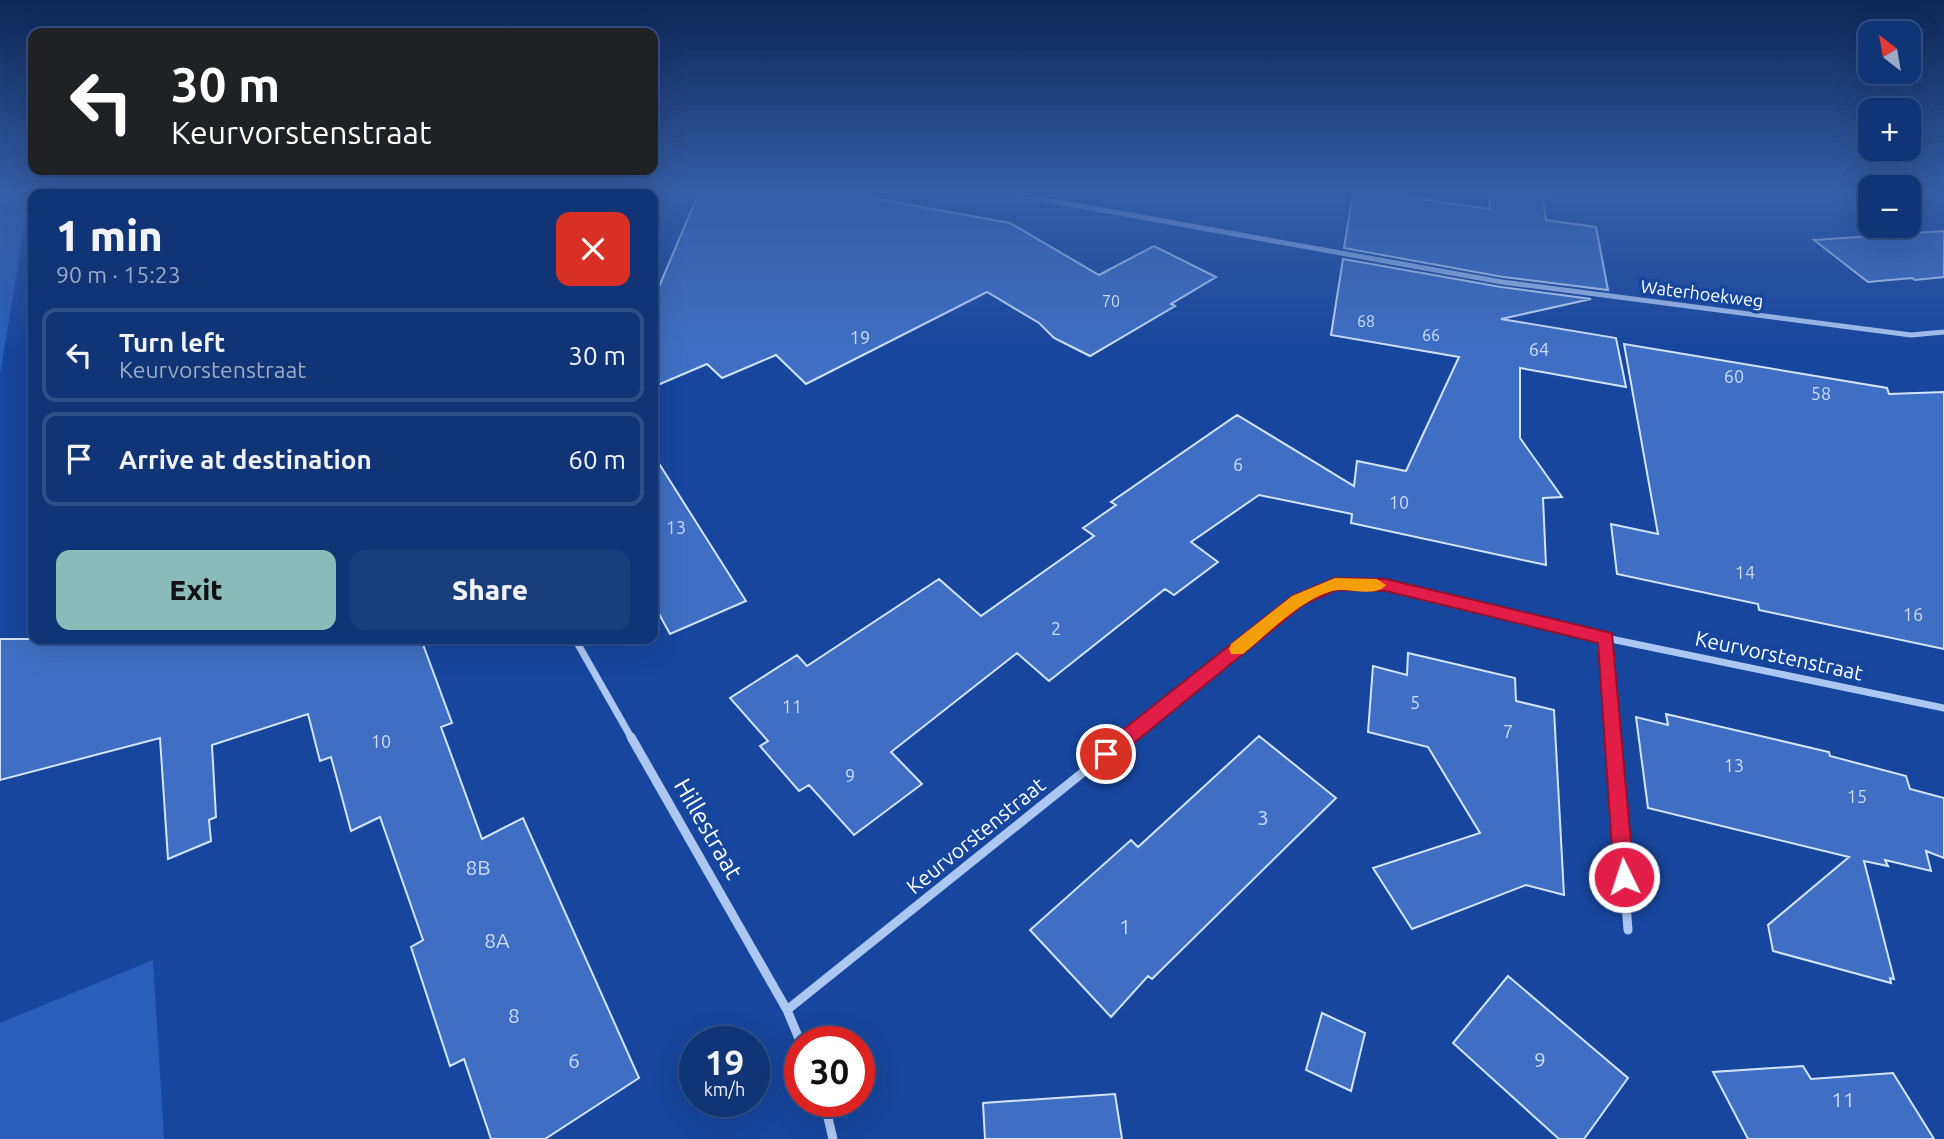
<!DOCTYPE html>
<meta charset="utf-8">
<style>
:root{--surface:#103476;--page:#193c7b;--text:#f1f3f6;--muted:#9caac5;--line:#304f88;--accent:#8bbbb9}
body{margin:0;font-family:Ubuntu,sans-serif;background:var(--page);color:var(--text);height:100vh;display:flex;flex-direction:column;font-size:26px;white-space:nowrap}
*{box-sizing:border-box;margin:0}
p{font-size:23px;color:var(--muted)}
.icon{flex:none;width:38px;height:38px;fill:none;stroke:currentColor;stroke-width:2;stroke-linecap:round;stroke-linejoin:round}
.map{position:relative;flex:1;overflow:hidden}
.drawer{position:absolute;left:28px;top:189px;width:630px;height:455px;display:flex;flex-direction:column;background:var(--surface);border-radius:14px;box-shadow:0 7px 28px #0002,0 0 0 2px var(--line)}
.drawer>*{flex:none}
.banner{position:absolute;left:28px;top:28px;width:630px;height:147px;border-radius:14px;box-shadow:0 7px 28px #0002,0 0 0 2px var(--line);background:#202124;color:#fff;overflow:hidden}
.needle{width:46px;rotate:329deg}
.buttons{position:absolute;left:1858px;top:21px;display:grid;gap:14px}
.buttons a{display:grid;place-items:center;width:63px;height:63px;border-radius:14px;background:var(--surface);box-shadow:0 7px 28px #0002,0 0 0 2px var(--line);font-size:35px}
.speed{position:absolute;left:679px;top:1026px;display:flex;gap:14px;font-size:35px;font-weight:700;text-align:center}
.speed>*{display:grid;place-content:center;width:91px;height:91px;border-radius:50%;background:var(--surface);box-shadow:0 7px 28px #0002,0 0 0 2px var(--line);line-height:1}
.speed small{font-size:18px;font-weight:400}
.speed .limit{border:10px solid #d22;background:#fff;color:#111}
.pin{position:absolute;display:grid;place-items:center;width:60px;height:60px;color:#fff;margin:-30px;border:4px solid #fff;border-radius:50%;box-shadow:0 2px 7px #0007}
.me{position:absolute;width:77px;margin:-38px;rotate:356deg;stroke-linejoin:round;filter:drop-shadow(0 0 5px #0008)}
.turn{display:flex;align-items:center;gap:24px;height:147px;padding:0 28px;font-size:32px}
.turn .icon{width:91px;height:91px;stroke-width:2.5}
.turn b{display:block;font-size:49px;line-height:60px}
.round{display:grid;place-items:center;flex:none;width:74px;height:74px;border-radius:14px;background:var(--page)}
.summary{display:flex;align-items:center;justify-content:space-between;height:119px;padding:0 28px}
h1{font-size:42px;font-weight:800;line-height:52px}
.action{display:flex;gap:14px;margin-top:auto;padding:14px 28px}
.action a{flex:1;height:80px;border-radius:14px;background:var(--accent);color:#111;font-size:28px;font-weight:800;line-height:80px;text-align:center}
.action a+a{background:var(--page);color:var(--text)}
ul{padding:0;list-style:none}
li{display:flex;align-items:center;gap:21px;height:94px;margin:0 14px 10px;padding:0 14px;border:4px solid var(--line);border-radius:14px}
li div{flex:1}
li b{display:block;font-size:26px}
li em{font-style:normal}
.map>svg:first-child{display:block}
.green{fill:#295fbb}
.building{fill:#3e6fc4;stroke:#d5e4fd;stroke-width:2}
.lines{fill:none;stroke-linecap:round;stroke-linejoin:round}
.minor-far2{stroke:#adc7f3;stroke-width:5}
.minor-far1{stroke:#adc7f3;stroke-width:7}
.minor{stroke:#adc7f3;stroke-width:9}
.route{fill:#e11d48;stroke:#92132f;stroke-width:2}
.slow{fill:#f59e0b}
.labels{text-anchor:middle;stroke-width:7;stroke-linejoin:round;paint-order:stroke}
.far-number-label{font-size:16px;fill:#cfdbf0}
.far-street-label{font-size:18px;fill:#fff;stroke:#16469d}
.number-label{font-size:18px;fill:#cfdbf0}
.street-label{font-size:21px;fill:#fff;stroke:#16469d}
.near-number-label{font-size:21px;fill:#cfdbf0}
.near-street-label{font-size:24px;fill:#fff;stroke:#16469d}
</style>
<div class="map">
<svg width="1944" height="1139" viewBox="0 0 1944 1139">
<rect width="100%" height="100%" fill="#16469d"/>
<path class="green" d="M 27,212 L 0,374 L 0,218 Z
M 153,960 L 164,1139 L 0,1139 L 0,1023 Z"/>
<path class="building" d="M 699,192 L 838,192 L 1010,223 L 1099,275 L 1154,246 L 1216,277 L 1171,304 L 1175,306 L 1090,356 L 1054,338 L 1039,323 L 987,292 L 806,384 L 776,355 L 722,378 L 707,364 L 653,387 L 653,301 Z
M 1353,192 L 1371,192 L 1490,209 L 1489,192 L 1531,192 L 1532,196 L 1543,197 L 1546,220 L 1596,227 L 1608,290 L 1503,277 L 1344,248 Z
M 1944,231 L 1944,277 L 1915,280 L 1912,278 L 1868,282 L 1814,240 Z
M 1343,259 L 1501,287 L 1591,299 L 1501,319 L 1616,338 L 1626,387 L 1520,368 L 1520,438 L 1562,497 L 1543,498 L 1546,565 L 1351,523 L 1352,514 L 1259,495 L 1191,542 L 1218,562 L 1174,595 L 1165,589 L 1049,681 L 1017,653 L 891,752 L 922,784 L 854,835 L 809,785 L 799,791 L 760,746 L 768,741 L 730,698 L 797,655 L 807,666 L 939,579 L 981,616 L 1094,536 L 1083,528 L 1116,505 L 1111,502 L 1237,415 L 1354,486 L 1357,461 L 1406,471 L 1459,357 L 1331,335 Z
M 1624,344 L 1887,388 L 1889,394 L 1944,392 L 1944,649 L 1759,610 L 1758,604 L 1617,574 L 1611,524 L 1658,534 Z
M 653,454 L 746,601 L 670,634 L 653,603 Z
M 0,639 L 421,639 L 452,723 L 441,727 L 482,839 L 523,818 L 639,1078 L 545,1139 L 491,1139 L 464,1059 L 450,1066 L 411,947 L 423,940 L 380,817 L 351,831 L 331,757 L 320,761 L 308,714 L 212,745 L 216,817 L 209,820 L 211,841 L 168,859 L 160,738 L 0,780 Z
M 1408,653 L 1515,678 L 1516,701 L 1554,710 L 1564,895 L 1526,885 L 1412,929 L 1373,868 L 1480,833 L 1428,747 L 1368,732 L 1373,666 L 1407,675 Z
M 1666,714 L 1829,752 L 1830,756 L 1906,776 L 1910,789 L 1944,798 L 1944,858 L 1926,851 L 1931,871 L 1885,860 L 1888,866 L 1864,861 L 1894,979 L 1890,978 L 1891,983 L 1773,951 L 1768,925 L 1849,857 L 1648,808 L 1636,717 L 1668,725 Z
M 1259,736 L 1336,798 L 1152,979 L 1148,976 L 1111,1017 L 1030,930 L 1131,840 L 1138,847 Z
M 1508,976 L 1628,1078 L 1584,1139 L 1559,1139 L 1453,1043 Z
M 1322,1013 L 1365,1033 L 1351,1091 L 1306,1070 Z
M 1803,1066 L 1811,1079 L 1893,1073 L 1934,1139 L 1748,1139 L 1713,1072 Z
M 1115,1094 L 1122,1139 L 985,1139 L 983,1103 Z"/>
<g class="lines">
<path class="minor-far2" d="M 1002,192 L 1502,282 L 1911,335 L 1944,332
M 469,194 L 479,192"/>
<path class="minor-far1" d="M 1606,638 L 1614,739
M 575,639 L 632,739
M 1125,739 L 1298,600 L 1335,584 L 1386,585 L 1606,638 L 1944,708"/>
<path class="minor" d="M 631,737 L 787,1010 L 800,1041
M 1613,737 L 1628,930
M 787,1010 L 1127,737
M 824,1101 L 833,1139"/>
</g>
<linearGradient id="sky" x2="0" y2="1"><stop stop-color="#0c2656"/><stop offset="0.55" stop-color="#365da5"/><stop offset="1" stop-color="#365da5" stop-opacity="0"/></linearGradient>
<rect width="1944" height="352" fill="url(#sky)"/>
<path class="route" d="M 1335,578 L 1386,579 L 1612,633 L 1634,877 L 1631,884 L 1624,887 L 1617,884 L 1614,877 L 1598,643 L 1386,591 L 1336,590 L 1303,605 L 1113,760 L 1106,762 L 1100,760 L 1097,754 L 1100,748 L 1292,596 Z"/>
<path class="slow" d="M 1335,578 L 1377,579 L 1386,585 C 1377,597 1352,589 1339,590 C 1307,593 1268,634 1243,654 L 1231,654 L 1229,649 L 1231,644 L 1292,596 Z"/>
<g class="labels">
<g class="far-number-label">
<text x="1111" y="307">70</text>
<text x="1366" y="327">68</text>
<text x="1431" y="341">66</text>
</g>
<g class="far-street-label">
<text transform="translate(1702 294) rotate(7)" y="6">Waterhoekweg</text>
</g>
<g class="number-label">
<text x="860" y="344">19</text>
<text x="1539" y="356">64</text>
<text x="1734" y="383">60</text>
<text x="1821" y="400">58</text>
<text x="1238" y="471">6</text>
<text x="1399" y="509">10</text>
<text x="676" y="534">13</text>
<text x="1745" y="579">14</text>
<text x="1913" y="621">16</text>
<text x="1056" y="635">2</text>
<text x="1415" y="709">5</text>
<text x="792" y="713">11</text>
<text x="1508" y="738">7</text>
<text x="381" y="748">10</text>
<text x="1734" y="772">13</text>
<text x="850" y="782">9</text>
<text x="1857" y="803">15</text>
</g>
<g class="street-label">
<text transform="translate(1779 656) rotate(12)" y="7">Keurvorstenstraat</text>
<text transform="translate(976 836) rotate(-39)" y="7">Keurvorstenstraat</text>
</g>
<g class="near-number-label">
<text x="1263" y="825">3</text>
<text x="478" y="875">8B</text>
<text x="1125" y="934">1</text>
<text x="497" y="948">8A</text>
<text x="514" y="1023">8</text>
<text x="1540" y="1067">9</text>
<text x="574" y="1068">6</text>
<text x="1843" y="1107">11</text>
</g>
<g class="near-street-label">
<text transform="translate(708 829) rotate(60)" y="8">Hillestraat</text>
</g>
</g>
</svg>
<div class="buttons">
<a><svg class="needle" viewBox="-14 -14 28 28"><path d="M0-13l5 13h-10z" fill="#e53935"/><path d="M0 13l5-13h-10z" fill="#9caac5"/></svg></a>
<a>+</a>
<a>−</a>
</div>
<div class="speed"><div>19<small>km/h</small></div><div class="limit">30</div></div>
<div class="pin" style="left:1106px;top:754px;background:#d93025"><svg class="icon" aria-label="arrive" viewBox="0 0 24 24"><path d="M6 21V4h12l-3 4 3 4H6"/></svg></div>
<svg class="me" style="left:1624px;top:877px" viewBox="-20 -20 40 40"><circle r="17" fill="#e11d48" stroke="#fff" stroke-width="3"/><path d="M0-11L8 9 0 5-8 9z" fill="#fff"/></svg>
<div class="banner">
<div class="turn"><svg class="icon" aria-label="left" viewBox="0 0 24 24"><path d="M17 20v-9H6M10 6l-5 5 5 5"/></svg><div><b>30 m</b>Keurvorstenstraat</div></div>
</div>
<section class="drawer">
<div class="summary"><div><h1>1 min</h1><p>90 m · 15:23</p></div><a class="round" style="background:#d93025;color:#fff"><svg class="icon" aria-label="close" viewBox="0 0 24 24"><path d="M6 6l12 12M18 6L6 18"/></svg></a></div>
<ul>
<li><svg class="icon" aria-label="left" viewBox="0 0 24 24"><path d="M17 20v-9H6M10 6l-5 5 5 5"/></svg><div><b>Turn left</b><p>Keurvorstenstraat</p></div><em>30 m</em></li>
<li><svg class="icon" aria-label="arrive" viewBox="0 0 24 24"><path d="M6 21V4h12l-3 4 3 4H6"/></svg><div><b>Arrive at destination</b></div><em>60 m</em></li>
</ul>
<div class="action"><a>Exit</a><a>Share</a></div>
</section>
</div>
